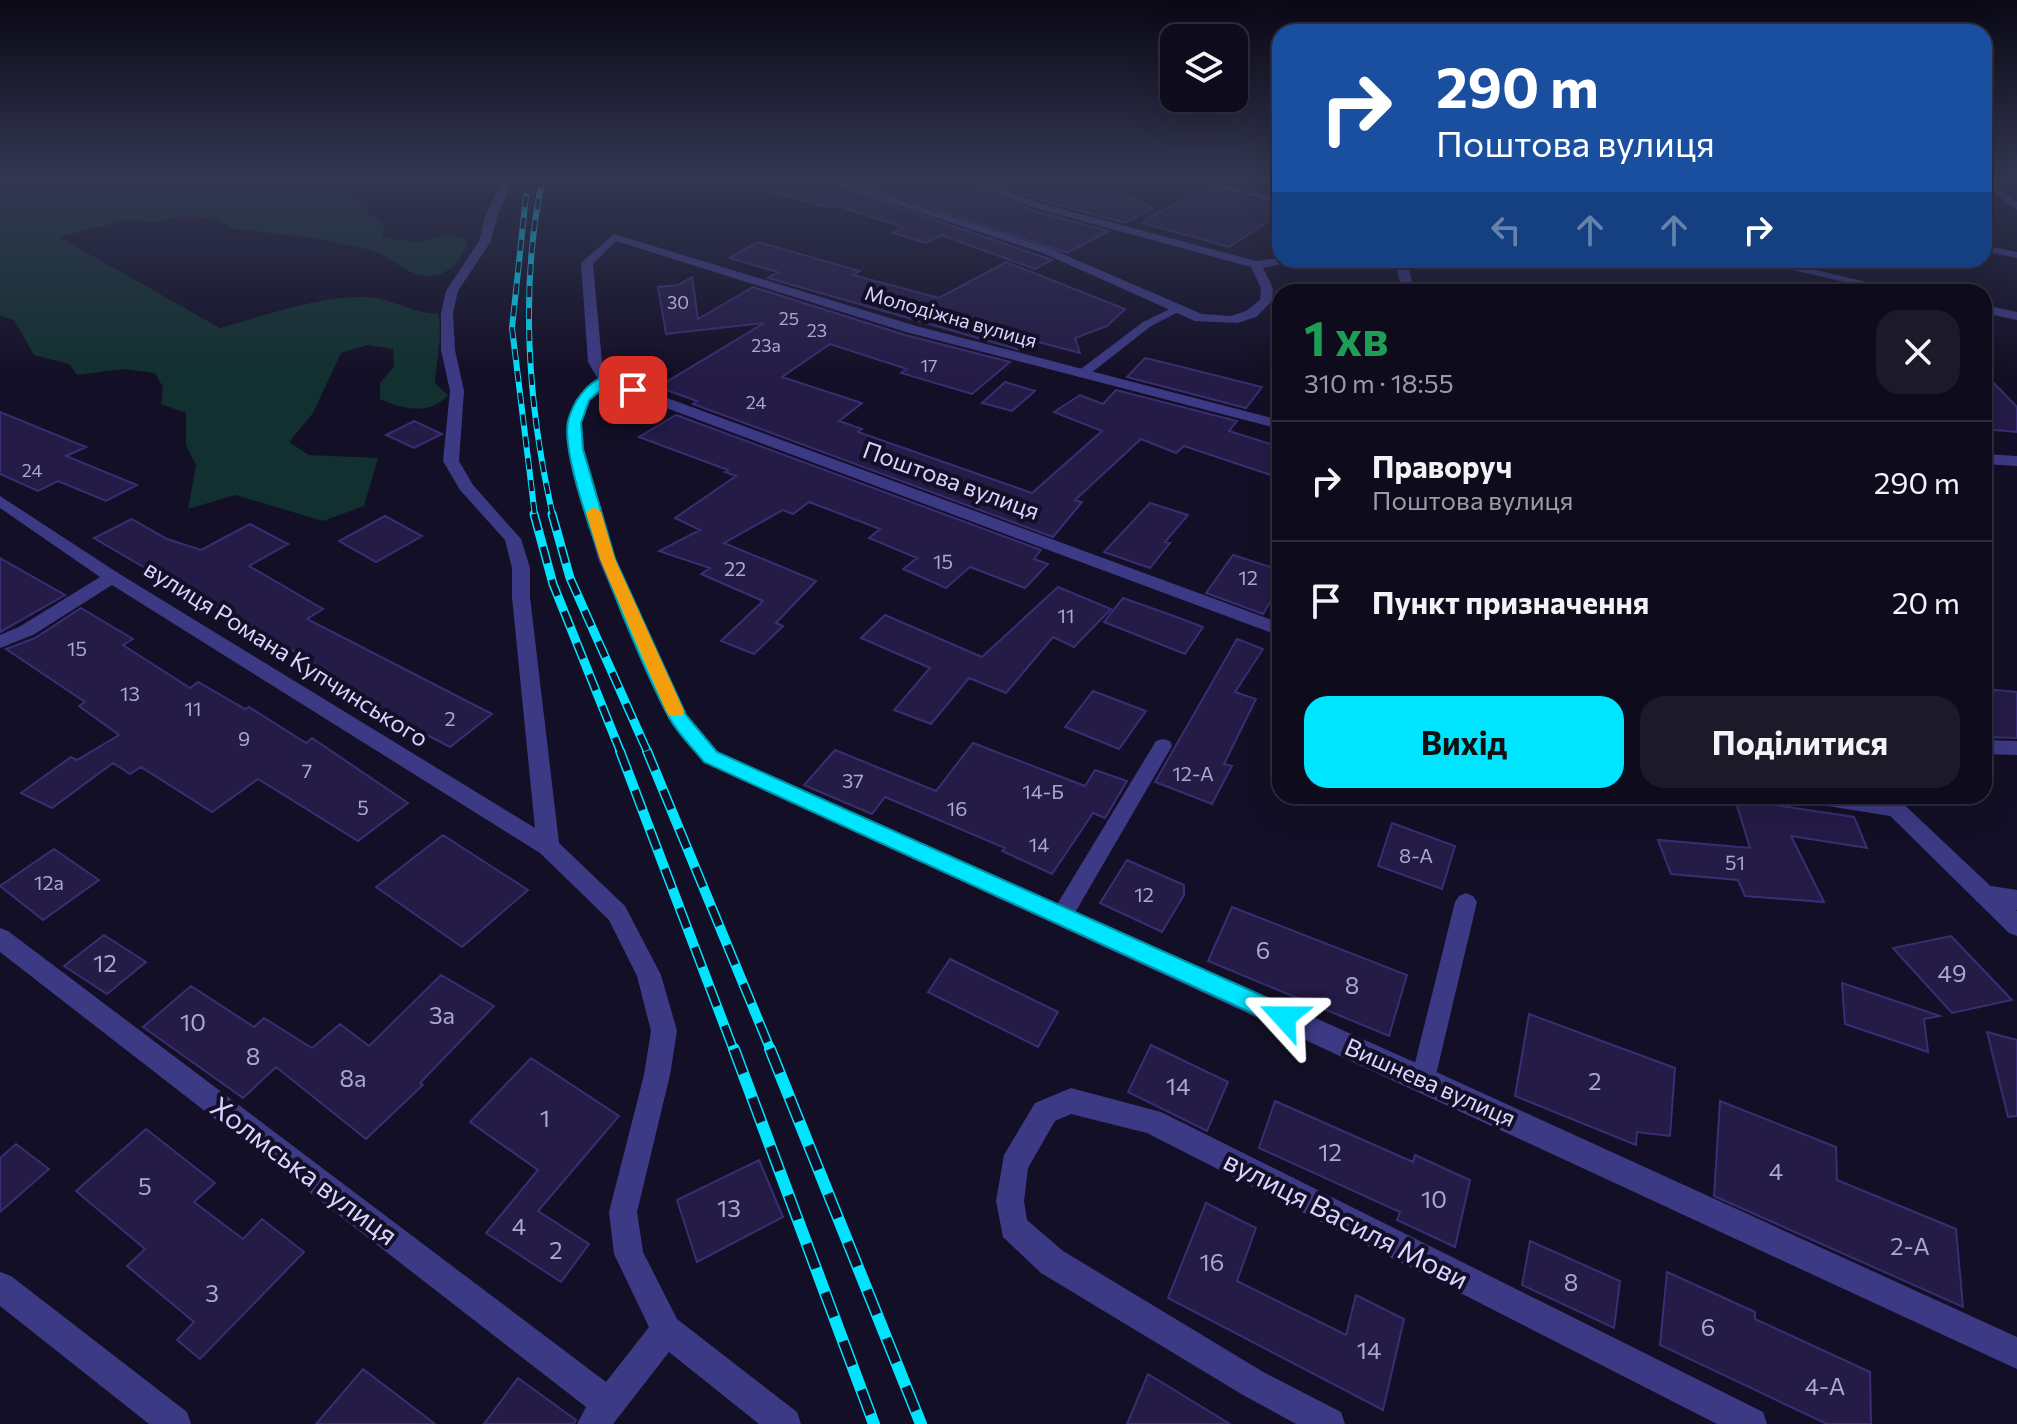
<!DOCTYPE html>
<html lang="uk">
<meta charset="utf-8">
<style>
:root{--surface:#0e0b1c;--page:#1c1929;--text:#f1f3f6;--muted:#9b9ba3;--line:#2e2b3b;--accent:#00e5ff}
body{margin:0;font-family:Commissioner,sans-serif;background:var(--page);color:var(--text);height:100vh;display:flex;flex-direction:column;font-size:30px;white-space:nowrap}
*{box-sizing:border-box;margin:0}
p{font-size:26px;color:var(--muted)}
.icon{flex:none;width:44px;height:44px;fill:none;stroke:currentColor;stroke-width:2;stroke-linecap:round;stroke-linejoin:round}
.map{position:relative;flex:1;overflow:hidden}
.side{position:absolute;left:1272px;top:284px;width:720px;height:520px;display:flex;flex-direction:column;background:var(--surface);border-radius:24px;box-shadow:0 8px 32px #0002,0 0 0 2px var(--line)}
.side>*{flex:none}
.banner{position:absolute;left:1272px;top:24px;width:720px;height:244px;border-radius:24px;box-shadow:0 8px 32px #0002,0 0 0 2px var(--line);background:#1a4fa0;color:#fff;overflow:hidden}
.controls{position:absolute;left:1160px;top:24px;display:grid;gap:16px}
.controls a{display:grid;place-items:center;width:88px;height:88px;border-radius:16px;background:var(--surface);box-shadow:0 8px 32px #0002,0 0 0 2px var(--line);font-size:40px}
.pin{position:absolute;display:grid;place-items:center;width:68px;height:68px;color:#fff;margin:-34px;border-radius:16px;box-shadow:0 4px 12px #0006}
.me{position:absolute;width:88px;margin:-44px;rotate:294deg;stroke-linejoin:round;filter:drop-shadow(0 0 6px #0008)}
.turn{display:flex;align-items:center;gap:28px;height:168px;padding:0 32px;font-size:36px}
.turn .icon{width:104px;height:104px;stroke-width:2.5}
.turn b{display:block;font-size:56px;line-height:68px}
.lanes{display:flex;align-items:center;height:76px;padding:0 32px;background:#0003;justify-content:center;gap:40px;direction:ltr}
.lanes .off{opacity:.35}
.round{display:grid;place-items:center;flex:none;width:84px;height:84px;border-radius:24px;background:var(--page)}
.overview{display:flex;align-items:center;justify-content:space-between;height:136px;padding:0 32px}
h1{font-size:48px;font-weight:700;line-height:60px;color:#1e9e55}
.button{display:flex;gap:16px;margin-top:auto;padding:16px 32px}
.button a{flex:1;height:92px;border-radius:24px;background:var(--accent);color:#111;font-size:32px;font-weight:700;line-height:92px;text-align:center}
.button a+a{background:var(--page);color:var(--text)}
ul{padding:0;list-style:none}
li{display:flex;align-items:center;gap:24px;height:120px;padding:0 32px;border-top:2px solid var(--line)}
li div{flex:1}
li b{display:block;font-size:30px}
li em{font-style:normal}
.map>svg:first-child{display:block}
.green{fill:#12302f}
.building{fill:#241b47;stroke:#3b2d73;stroke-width:2}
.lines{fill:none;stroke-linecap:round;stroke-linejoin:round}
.service{fill:#3d3a85;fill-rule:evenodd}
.minor{fill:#3d3a85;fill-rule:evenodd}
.tertiary{fill:#3d3a85;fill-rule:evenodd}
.rail-far3-casing{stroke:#00e5ff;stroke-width:6}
.rail-far2-casing{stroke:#00e5ff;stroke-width:9}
.rail-far1-casing{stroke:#00e5ff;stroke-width:10}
.rail-casing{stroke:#00e5ff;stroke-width:12}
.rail-far3{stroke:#130f26;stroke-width:4;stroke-dasharray:11;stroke-linecap:butt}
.rail-far2{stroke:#130f26;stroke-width:6;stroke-dasharray:17;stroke-linecap:butt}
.rail-far1{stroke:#130f26;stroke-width:7;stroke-dasharray:21;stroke-linecap:butt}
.rail{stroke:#130f26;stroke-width:9;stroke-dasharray:26;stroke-linecap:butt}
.route{fill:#00e5ff;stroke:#0095a6;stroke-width:2}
.slow{fill:#f59e0b}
.labels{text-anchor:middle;stroke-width:8;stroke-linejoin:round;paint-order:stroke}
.far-number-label{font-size:18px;fill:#aca6d1}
.far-street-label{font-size:20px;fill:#d9d4ff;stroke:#130f26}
.number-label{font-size:20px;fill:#aca6d1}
.street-label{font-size:24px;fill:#d9d4ff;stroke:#130f26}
.near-number-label{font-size:24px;fill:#aca6d1}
.near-street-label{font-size:28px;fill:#d9d4ff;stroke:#130f26}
</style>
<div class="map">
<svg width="2017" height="1424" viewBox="0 0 2017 1424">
<rect width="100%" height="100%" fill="#130f26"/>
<path class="green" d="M 0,177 L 344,177 L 332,186 L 367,205 L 368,214 L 384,224 L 382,238 L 423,242 L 447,234 L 467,240 C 465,260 446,278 425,276 C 403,273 391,256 370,250 C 326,238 279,234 234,229 L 216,219 L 183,216 L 156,222 L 126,220 L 59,237 L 220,328 C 264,316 314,297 360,297 C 389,296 410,313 438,314 C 443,333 436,362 435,383 L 448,395 C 430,416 402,409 380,399 L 380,383 L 394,366 L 393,349 L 367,345 L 341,353 L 313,413 L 289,442 L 309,455 L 378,458 L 364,506 L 323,521 L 235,495 L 188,509 L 196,465 L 186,445 L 186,413 L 161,404 L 163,387 L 155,373 L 123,369 L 77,375 L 69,364 L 34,355 L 14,320 L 0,316 Z"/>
<path class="building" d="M 807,177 L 811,177 L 1052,260 L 1035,269 L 941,235 L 926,243 L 893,233 L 903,227 L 832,204 L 826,207 L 773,192 Z
M 836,177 L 954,177 L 1034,211 L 1109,231 L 1067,253 Z
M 978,177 L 1087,177 L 1153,208 L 1125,223 L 1044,201 Z
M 1218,177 L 1280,177 L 1280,195 L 1214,179 Z
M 1202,187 L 1280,207 L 1280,214 L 1229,247 L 1142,223 Z
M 758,242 L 860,271 L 853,275 L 939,298 L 1006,262 L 1125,309 L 1107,326 L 1075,338 L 1080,353 L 1035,341 L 1023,351 L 768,278 L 778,272 L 729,258 Z
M 692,277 L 698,319 L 753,287 L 905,335 L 1010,362 L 972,394 L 901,373 L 907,369 L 830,344 L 782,377 L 862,403 L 839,421 L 862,429 L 858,432 L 1032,493 L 1102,431 L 1054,412 L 1080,395 L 1103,404 L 1116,390 L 1237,421 L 1229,431 L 1280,447 L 1280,478 L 1184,446 L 1176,453 L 1141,439 L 1075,500 L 1082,502 L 1053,537 L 693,404 L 697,401 L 658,387 L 764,323 L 666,334 L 658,287 L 678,285 Z
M 1145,358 L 1170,364 L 1262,387 L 1246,408 L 1127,377 Z
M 1984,373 L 2017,407 L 2017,432 L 1984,429 Z
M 1005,382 L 1035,391 L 1012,411 L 982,403 Z
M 0,412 L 86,447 L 66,456 L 137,485 L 106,501 L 58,481 L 38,491 L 0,474 Z
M 676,415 L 1041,550 L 1034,559 L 1048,564 L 1025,588 L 970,567 L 946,588 L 903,569 L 917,558 L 869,538 L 880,529 L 809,502 L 793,514 L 783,510 L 724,543 L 816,581 L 776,623 L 783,626 L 754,654 L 721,641 L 763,601 L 701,574 L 710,568 L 659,551 L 700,530 L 675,518 L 736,476 L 725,472 L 728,470 L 639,437 Z
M 414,421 L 442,434 L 414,448 L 386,435 Z
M 1150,503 L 1188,515 L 1165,542 L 1170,543 L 1150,568 L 1104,552 Z
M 385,516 L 422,536 L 376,562 L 339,541 Z
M 132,519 L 167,539 L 201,550 L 250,524 L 288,544 L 249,566 L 323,609 L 307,619 L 492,714 L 450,747 L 373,707 L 308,669 L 315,664 L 218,606 L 211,610 L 152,578 L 157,575 L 94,538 Z
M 1233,555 L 1280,570 L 1280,586 L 1263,614 L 1206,593 Z
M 0,558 L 65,595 L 0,632 Z
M 1058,587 L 1111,609 L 1074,647 L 1053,637 L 1006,693 L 969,678 L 931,724 L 894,710 L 930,668 L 861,638 L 885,615 L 982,657 Z
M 1123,598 L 1171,615 L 1203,627 L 1185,654 L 1104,622 Z
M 81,608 L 133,639 L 123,645 L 190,688 L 198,682 L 245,709 L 249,707 L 306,743 L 312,738 L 408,803 L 358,841 L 258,779 L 212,812 L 141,767 L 130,774 L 113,763 L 52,808 L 21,793 L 71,757 L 77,760 L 119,735 L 79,706 L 85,702 L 6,649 L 35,638 Z
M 1237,639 L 1263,649 L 1235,692 L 1256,699 L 1224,764 L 1232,766 L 1212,804 L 1155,782 Z
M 1984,689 L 2017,692 L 2017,738 L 1984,737 Z
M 1093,691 L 1146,711 L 1119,749 L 1065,727 Z
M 973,743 L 1085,786 L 1095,770 L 1127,781 L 1105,818 L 1093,813 L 1052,874 L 1002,851 L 1005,848 L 885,797 L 872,814 L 804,785 L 835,750 L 936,791 Z
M 1735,799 L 1854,817 L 1867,848 L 1791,836 L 1824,902 L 1745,896 L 1738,880 L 1671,874 L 1658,840 L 1750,848 Z
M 1392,823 L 1455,846 L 1442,889 L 1378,866 Z
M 443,835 L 528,890 L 462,947 L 376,887 Z
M 54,849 L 99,880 L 43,920 L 0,886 Z
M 1127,860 L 1184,885 L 1184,895 L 1162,932 L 1100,903 Z
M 1232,907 L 1407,975 L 1389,1036 L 1208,961 Z
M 104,935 L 146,962 L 107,994 L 64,966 Z
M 1951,936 L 2012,1000 L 1952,1013 L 1893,948 Z
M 950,959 L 1058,1012 L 1038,1047 L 928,992 Z
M 441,975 L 494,1006 L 420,1083 L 423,1085 L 366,1139 L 276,1067 L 243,1098 L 143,1027 L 191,986 L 254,1027 L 264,1018 L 312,1048 L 340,1024 L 369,1046 Z
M 1842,983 L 1940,1016 L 1924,1019 L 1928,1052 L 1845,1024 Z
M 1529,1014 L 1675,1068 L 1670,1136 L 1637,1132 L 1636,1145 L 1515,1096 Z
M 1987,1032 L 2017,1040 L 2017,1116 L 2008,1117 Z
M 1151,1045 L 1228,1082 L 1207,1131 L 1128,1092 Z
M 531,1058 L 619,1116 L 538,1211 L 589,1244 L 561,1282 L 486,1233 L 538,1170 L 470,1122 Z
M 1275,1101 L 1413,1162 L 1415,1155 L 1470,1180 L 1455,1247 L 1397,1220 L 1400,1212 L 1259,1148 Z
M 1720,1101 L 1836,1147 L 1837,1180 L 1956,1229 L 1963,1307 L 1714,1196 Z
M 146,1129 L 215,1183 L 194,1202 L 243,1239 L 262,1219 L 304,1252 L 200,1359 L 177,1340 L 194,1322 L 127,1266 L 145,1249 L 76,1191 Z
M 16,1144 L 49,1169 L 0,1212 L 0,1158 Z
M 759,1160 L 783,1217 L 697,1262 L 677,1200 Z
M 1206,1203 L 1256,1228 L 1237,1281 L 1346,1335 L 1356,1295 L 1404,1319 L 1383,1410 L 1168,1298 Z
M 1530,1241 L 1620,1281 L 1614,1328 L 1522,1285 Z
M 1667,1272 L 1755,1312 L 1755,1319 L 1870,1372 L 1871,1424 L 1827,1424 L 1660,1345 Z
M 363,1369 L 435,1424 L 316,1424 Z
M 1148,1374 L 1230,1424 L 1127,1424 Z
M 518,1378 L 576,1420 L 574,1424 L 484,1424 Z"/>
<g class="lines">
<path class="service" d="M 1984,177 L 2017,202 L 2017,210 L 1984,185 Z
M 1984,245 L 2017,252 L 2017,258 L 1984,251 Z
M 1873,282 L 1879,285 L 1870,292 L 1856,292 Z
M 1656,285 L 1739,289 L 1745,292 L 1572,292 L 1578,289 Z
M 1172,308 L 1182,310 L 1151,326 L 1086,377 L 1078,377 L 1078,371 L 1143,322 Z
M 1163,739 L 1170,741 L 1172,746 L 1069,923 L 1061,926 L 1053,923 L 1050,917 L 1053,911 L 1156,741 Z
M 1984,740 L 2017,741 L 2017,755 L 1984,754 Z
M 1466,893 L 1473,896 L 1477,902 L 1435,1079 L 1431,1087 L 1423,1090 L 1415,1087 L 1411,1079 L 1455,902 L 1459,896 Z"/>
<path class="minor" d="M 504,177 L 514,177 L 497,217 L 491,241 L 458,291 L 453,313 L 455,350 L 464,391 L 459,461 L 473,485 L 521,539 L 530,568 L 530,597 L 559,843 L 625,906 L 661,975 L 677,1031 L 670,1075 L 637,1212 L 643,1252 L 677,1319 L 797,1412 L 801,1424 L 759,1424 L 669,1352 L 613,1424 L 577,1424 L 586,1407 L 0,952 L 0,928 L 8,931 L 606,1382 L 649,1327 L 614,1254 L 609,1212 L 644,1075 L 651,1031 L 637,976 L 609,920 L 540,853 L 112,585 L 33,635 L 0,648 L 0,635 L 19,627 L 100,577 L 0,508 L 0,496 L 118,573 L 535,828 L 512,597 L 512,568 L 505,540 L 460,490 L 443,461 L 450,391 L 441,350 L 441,313 L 446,291 L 479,241 L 485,217 Z
M 814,177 L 828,177 L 1051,249 L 1202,314 L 1231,316 L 1246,311 L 1260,300 L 1261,288 L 1251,267 L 1035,208 L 957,177 L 970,177 L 1043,204 L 1256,261 L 1280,258 L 1298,260 L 1263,268 L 1273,288 L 1272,301 L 1256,317 L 1237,323 L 1195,321 L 1043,253 Z
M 1177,177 L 1193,177 L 1280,198 L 1280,204 Z
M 614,234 L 916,326 L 1280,420 L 1280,429 L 906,332 L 616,241 L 593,264 L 602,362 L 610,377 L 1280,623 L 1280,636 L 607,386 L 590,401 L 582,423 L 584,449 L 616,559 L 686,715 L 718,752 L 1432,1070 L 2017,1337 L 2017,1369 L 704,762 L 668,718 L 598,559 L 568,449 L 568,423 L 576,399 L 598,379 L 588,362 L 581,263 Z
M 1984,454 L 2017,456 L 2017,466 L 1984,464 Z
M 1804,796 L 1867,796 L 1904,803 L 1907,809 L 1904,815 L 1896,817 L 1815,804 L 1807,802 Z
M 1985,885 L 2017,890 L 2017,910 L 1977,902 L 1973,895 L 1977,888 Z
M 1071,1088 L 1161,1112 L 1763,1412 L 1767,1424 L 1717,1424 L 1147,1133 L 1071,1114 L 1055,1121 L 1028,1168 L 1024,1201 L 1027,1220 L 1063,1251 L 1265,1373 L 1341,1412 L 1345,1424 L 1296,1424 L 1243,1395 L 1041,1273 L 1003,1237 L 996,1201 L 1004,1155 L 1035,1103 Z
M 0,1272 L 11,1276 L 187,1412 L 191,1424 L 149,1424 L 0,1306 Z"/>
<path class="tertiary" d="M 1395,260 L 1407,260 L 1414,292 L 1402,292 Z
M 1750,260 L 1773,260 L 1910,292 L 1887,292 Z
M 1984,305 L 2017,312 L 2017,320 L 1984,313 Z
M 1870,796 L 1895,796 L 2017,911 L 2017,936 L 2009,933 Z"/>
<g class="rail-far3-casing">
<path id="rail-far3" d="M 543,177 C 519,286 528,408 553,516
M 526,196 L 512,328 L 535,516"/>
</g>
<g class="rail-far2-casing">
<path id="rail-far2" d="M 534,514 L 553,584 L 621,753
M 552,514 L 570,578 L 648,753"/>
</g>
<g class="rail-far1-casing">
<path id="rail-far1" d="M 620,751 L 734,1051
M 647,751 L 771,1051"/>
</g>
<g class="rail-casing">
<path id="rail" d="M 734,1049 L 874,1424
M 770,1049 L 921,1424"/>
</g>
<use href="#rail-far3" class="rail-far3"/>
<use href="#rail-far2" class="rail-far2"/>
<use href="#rail-far1" class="rail-far1"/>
<use href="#rail" class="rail"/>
</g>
<linearGradient id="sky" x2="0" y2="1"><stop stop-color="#0a0815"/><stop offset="0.47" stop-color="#333752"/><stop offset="1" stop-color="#333752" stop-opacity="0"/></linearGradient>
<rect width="2017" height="376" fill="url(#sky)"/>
<path class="route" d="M 605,376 L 639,390 L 633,394 L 607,385 L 589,400 L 581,423 L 583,449 L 615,559 L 686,715 L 717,752 L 1292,1009 L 1296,1017 L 1292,1024 L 1284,1027 L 1276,1024 L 704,762 C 693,748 679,735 670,719 C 643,671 558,470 568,421 C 573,402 586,383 605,376 Z"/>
<path class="slow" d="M 594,507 L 601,512 L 615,559 L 684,711 L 682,716 L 669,716 L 666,711 L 600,559 L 586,512 Z"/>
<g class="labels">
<g class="far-number-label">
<text x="678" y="309">30</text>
<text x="789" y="325">25</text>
<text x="817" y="337">23</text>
<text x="766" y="352">23а</text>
<text x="929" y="372">17</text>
<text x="756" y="409">24</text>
<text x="32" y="477">24</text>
</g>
<g class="far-street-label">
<text transform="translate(951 317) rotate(16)" y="7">Молодіжна вулиця</text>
</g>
<g class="number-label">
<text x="943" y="569">15</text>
<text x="735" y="576">22</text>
<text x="1248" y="585">12</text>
<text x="1066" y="623">11</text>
<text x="77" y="656">15</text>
<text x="130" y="701">13</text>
<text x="193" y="716">11</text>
<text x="450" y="726">2</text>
<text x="244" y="746">9</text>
<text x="307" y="778">7</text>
<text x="1193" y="781">12-А</text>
<text x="853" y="788">37</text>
<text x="1043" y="799">14-Б</text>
<text x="363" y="815">5</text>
<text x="957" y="816">16</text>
<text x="1039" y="852">14</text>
<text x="1416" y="863">8-А</text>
<text x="1735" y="870">51</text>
<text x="49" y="890">12а</text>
<text x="1144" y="902">12</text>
</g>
<g class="street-label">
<text transform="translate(951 481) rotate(20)" y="8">Поштова вулиця</text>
<text transform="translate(286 654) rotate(32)" y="8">вулиця Романа Купчинського</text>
<text transform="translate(1430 1083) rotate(24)" y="8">Вишнева вулиця</text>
</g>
<g class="near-number-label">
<text x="1263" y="959">6</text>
<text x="105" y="972">12</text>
<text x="1952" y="982">49</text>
<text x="1352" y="994">8</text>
<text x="442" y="1024">3а</text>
<text x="193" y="1031">10</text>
<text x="253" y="1065">8</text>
<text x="353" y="1087">8а</text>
<text x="1595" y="1090">2</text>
<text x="1178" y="1095">14</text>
<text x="545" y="1127">1</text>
<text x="1330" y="1161">12</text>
<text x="1776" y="1180">4</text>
<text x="145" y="1195">5</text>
<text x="1434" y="1208">10</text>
<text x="729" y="1217">13</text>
<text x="519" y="1235">4</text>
<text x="1910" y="1255">2-А</text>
<text x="556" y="1259">2</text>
<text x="1212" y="1271">16</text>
<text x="1571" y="1291">8</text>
<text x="212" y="1302">3</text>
<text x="1708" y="1336">6</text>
<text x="1369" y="1359">14</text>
<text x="1825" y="1395">4-А</text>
</g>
<g class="near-street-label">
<text transform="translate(304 1171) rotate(37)" y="10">Холмська вулиця</text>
<text transform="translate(1346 1220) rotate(27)" y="10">вулиця Василя Мови</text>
</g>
</g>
</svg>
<div class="controls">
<a><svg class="icon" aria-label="layers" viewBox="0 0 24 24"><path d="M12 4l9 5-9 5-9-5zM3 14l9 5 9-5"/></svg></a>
</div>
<div class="pin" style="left:633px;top:390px;background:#d93025"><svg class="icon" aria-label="arrive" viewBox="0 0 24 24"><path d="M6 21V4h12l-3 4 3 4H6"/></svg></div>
<svg class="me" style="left:1284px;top:1017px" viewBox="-20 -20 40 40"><path d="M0-17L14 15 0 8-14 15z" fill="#00e5ff" stroke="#fff" stroke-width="4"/></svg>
<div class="banner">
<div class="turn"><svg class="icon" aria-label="right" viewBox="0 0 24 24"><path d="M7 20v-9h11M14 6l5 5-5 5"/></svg><div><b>290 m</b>Поштова вулиця</div></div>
<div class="lanes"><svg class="icon off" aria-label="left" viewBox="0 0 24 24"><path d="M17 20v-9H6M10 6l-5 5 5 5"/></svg><svg class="icon off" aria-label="ahead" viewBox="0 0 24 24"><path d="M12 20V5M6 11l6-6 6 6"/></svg><svg class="icon off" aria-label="ahead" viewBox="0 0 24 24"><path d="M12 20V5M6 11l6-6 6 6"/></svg><svg class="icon" aria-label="right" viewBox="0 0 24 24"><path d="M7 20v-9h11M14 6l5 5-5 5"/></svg></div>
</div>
<section class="side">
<div class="overview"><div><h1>1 хв</h1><p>310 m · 18:55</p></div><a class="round"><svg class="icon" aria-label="close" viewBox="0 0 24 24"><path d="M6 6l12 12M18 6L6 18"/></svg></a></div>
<ul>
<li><svg class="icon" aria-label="right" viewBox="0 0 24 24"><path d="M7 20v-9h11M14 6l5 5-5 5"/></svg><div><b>Праворуч</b><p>Поштова вулиця</p></div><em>290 m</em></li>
<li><svg class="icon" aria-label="arrive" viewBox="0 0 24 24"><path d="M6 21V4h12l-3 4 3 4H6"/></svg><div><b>Пункт призначення</b></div><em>20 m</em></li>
</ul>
<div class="button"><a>Вихід</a><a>Поділитися</a></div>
</section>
</div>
